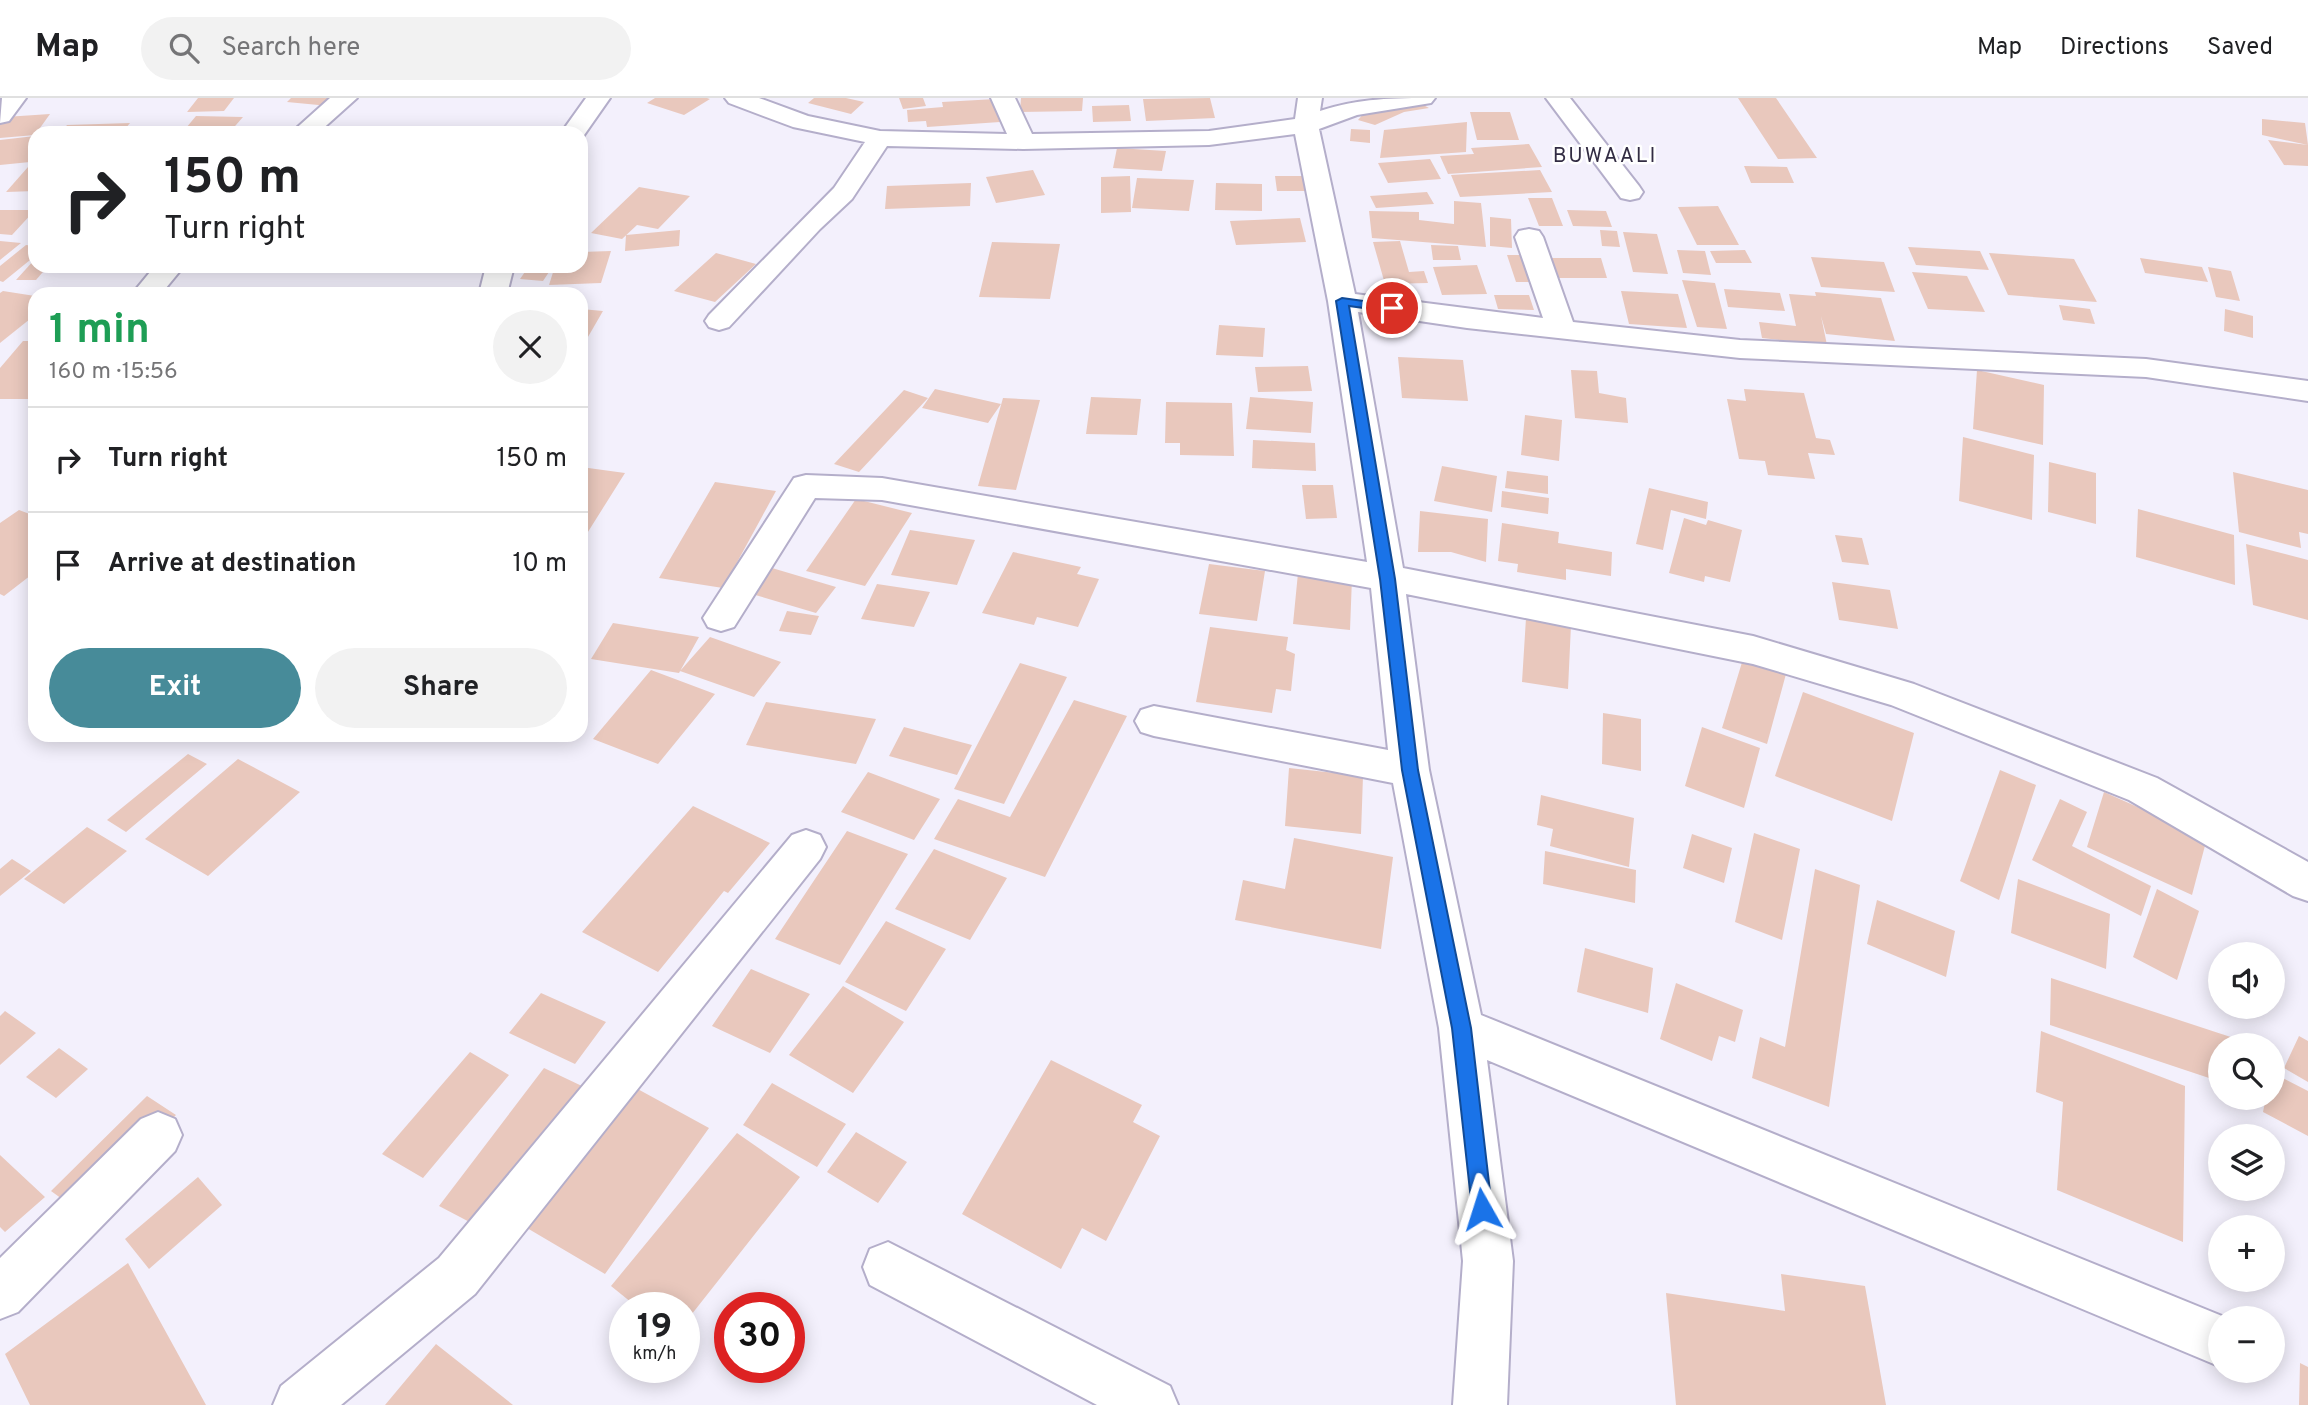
<!DOCTYPE html>
<meta charset="utf-8">
<style>
:root{--surface:#fff;--page:#f2f2f2;--text:#202124;--muted:#757577;--line:#e0e0e0;--accent:#478b99}
body{margin:0;font-family:Overpass,sans-serif;background:var(--page);color:var(--text);height:100vh;display:flex;flex-direction:column;font-size:26px;white-space:nowrap}
*{box-sizing:border-box;margin:0}
p{font-size:23px;color:var(--muted)}
.icon{flex:none;width:38px;height:38px;fill:none;stroke:currentColor;stroke-width:2;stroke-linecap:round;stroke-linejoin:round}
.map{position:relative;flex:1;overflow:hidden}
.sheet{position:absolute;left:28px;top:189px;width:560px;height:455px;display:flex;flex-direction:column;background:var(--surface);border-radius:21px;box-shadow:0 4px 18px #0003}
.sheet>*{flex:none}
.top-card{position:absolute;left:28px;top:28px;width:560px;height:147px;border-radius:21px;box-shadow:0 4px 18px #0003;background:#fff;color:var(--text);overflow:hidden}
.fabs{position:absolute;left:2208px;top:844px;display:grid;gap:14px}
.fabs a{display:grid;place-items:center;width:77px;height:77px;border-radius:50%;background:var(--surface);box-shadow:0 4px 18px #0003;font-size:35px}
.speed{position:absolute;left:609px;top:1194px;display:flex;gap:14px;font-size:35px;font-weight:700;text-align:center}
.speed>*{display:grid;place-content:center;width:91px;height:91px;border-radius:50%;background:var(--surface);box-shadow:0 4px 18px #0003;line-height:1}
.speed small{font-size:18px;font-weight:400}
.speed .limit{border:10px solid #d22;background:#fff;color:#111}
.pin{position:absolute;display:grid;place-items:center;width:60px;height:60px;color:#fff;margin:-30px;border:4px solid #fff;border-radius:50%;box-shadow:0 2px 7px #0007}
.me{position:absolute;width:77px;margin:-38px;rotate:354deg;stroke-linejoin:round;filter:drop-shadow(0 0 5px #0008)}
.turn{display:flex;align-items:center;gap:24px;height:147px;padding:0 21px;font-size:32px}
.turn .icon{width:91px;height:91px;stroke-width:2.5}
.turn b{display:block;font-size:49px;line-height:60px}
.round{display:grid;place-items:center;flex:none;width:74px;height:74px;border-radius:37px;background:var(--page)}
.headline{display:flex;align-items:center;justify-content:space-between;height:119px;padding:0 21px}
h1{font-size:42px;font-weight:700;line-height:52px;color:#1e9e55}
.primary-button{display:flex;gap:14px;margin-top:auto;padding:14px 21px}
.primary-button a{flex:1;height:80px;border-radius:42px;background:var(--accent);color:#fff;font-size:28px;font-weight:700;line-height:80px;text-align:center}
.primary-button a+a{background:var(--page);color:var(--text)}
ul{padding:0;list-style:none}
li{display:flex;align-items:center;gap:21px;height:105px;padding:0 21px;border-top:2px solid var(--line)}
li div{flex:1}
li b{display:block;font-size:26px}
li em{font-style:normal}
header{display:flex;align-items:center;gap:42px;box-sizing:border-box;height:98px;padding:0 35px;background:var(--surface);border-bottom:2px solid var(--line)}
header strong{font-size:33px}
nav{display:flex;gap:38px;margin-inline-start:auto;font-size:24px}
.search{width:490px;height:63px;background:var(--page);display:flex;align-items:center;gap:18px;box-sizing:border-box;padding:0 24px;border-radius:38px;color:var(--muted);font-size:26px}
.map>svg:first-child{display:block}
.building{fill:#e9c8bd}
.lines{fill:none;stroke-linecap:round;stroke-linejoin:round}
.street-casing{stroke:#b4aeca;stroke-width:4}
.street{fill:#fff;fill-rule:evenodd}
.route{fill:#1a73e8;stroke:#114b97;stroke-width:2}
.labels{text-anchor:middle;stroke-width:5;stroke-linejoin:round;paint-order:stroke}
.far-quarter-label{font-size:21px;letter-spacing:2px;fill:#322c43;stroke:#fff}
</style>
<header>
<strong>Map</strong>
<div class="search"><svg class="icon" aria-label="search" viewBox="0 0 24 24"><circle cx="10" cy="10" r="6"/><path d="M15 15l6 6"/></svg>Search here</div>
<nav><a>Map</a><a>Directions</a><a>Saved</a></nav>
</header>
<div class="map">
<svg width="2308" height="1307" viewBox="0 0 2308 1307">
<rect width="100%" height="100%" fill="#f3f0fc"/>
<path class="building" d="M 198,0 L 234,0 L 224,13 L 187,14 Z
M 291,0 L 337,0 L 329,8 L 287,4 Z
M 655,0 L 707,0 L 710,1 L 684,17 L 647,5 Z
M 814,0 L 846,0 L 864,4 L 851,16 L 808,5 Z
M 899,0 L 923,0 L 926,8 L 903,11 Z
M 1021,0 L 1083,0 L 1082,13 L 1020,14 Z
M 1210,0 L 1215,20 L 1146,23 L 1143,1 Z
M 1738,0 L 1776,0 L 1817,60 L 1778,61 Z
M 996,1 L 1000,24 L 927,29 L 926,23 L 908,24 L 907,12 L 943,9 L 942,4 Z
M 1416,3 L 1429,10 L 1404,14 L 1375,27 L 1358,22 L 1364,15 Z
M 1129,7 L 1131,23 L 1093,24 L 1092,8 Z
M 1470,14 L 1510,14 L 1519,42 L 1477,42 Z
M 50,16 L 35,37 L 0,40 L 0,26 L 5,19 Z
M 196,18 L 243,19 L 229,35 L 152,35 L 157,30 L 186,30 Z
M 2262,21 L 2305,25 L 2308,47 L 2262,37 Z
M 1467,24 L 1466,54 L 1380,60 L 1384,32 Z
M 130,25 L 122,35 L 61,35 L 67,27 Z
M 1351,31 L 1370,32 L 1370,45 L 1350,43 Z
M 35,38 L 35,55 L 30,64 L 0,67 L 0,42 Z
M 2268,42 L 2308,47 L 2308,68 L 2284,67 Z
M 1529,46 L 1542,69 L 1448,76 L 1440,58 L 1474,56 L 1471,50 Z
M 1117,50 L 1166,53 L 1162,73 L 1113,70 Z
M 1430,61 L 1441,81 L 1388,85 L 1378,65 Z
M 1744,68 L 1787,69 L 1794,85 L 1751,85 Z
M 28,69 L 35,69 L 35,93 L 6,94 Z
M 1033,72 L 1045,97 L 996,105 L 986,79 Z
M 1540,72 L 1552,94 L 1460,99 L 1451,77 Z
M 1130,78 L 1131,114 L 1101,115 L 1101,79 Z
M 1275,78 L 1303,78 L 1305,93 L 1277,93 Z
M 1137,80 L 1194,82 L 1189,113 L 1132,110 Z
M 971,85 L 970,108 L 885,111 L 887,88 Z
M 1216,85 L 1262,86 L 1262,113 L 1215,112 Z
M 639,89 L 690,98 L 658,131 L 637,127 L 622,141 L 591,135 Z
M 1427,94 L 1434,106 L 1376,110 L 1370,98 Z
M 1528,100 L 1552,100 L 1563,128 L 1539,128 Z
M 1454,103 L 1481,105 L 1486,149 L 1372,140 L 1369,113 L 1419,114 L 1419,122 L 1454,126 Z
M 1718,108 L 1739,147 L 1697,147 L 1678,109 Z
M 0,112 L 35,112 L 12,137 L 0,136 Z
M 1567,112 L 1606,113 L 1612,129 L 1573,128 Z
M 1490,119 L 1511,121 L 1512,150 L 1490,148 Z
M 1300,120 L 1306,144 L 1236,147 L 1230,123 Z
M 680,132 L 679,148 L 625,153 L 626,137 Z
M 1600,132 L 1617,133 L 1620,149 L 1602,148 Z
M 1623,134 L 1657,136 L 1668,176 L 1633,174 Z
M 0,143 L 21,145 L 0,162 Z
M 1400,143 L 1409,174 L 1424,173 L 1428,185 L 1385,186 L 1373,144 Z
M 992,144 L 1060,146 L 1050,201 L 979,199 Z
M 26,147 L 35,148 L 35,158 L 3,184 L 0,183 L 0,168 Z
M 1431,147 L 1458,148 L 1461,162 L 1433,162 Z
M 1908,149 L 1980,153 L 1989,172 L 1916,167 Z
M 1677,152 L 1705,153 L 1711,177 L 1683,175 Z
M 1745,152 L 1752,165 L 1716,165 L 1710,153 Z
M 611,153 L 601,185 L 549,187 L 555,168 L 581,168 L 581,154 Z
M 716,155 L 756,166 L 715,204 L 674,193 Z
M 1989,155 L 2074,161 L 2097,204 L 2008,197 Z
M 1507,157 L 1526,157 L 1535,184 L 1516,184 Z
M 1811,159 L 1884,164 L 1895,194 L 1821,189 Z
M 1549,160 L 1601,160 L 1607,180 L 1555,180 Z
M 2140,160 L 2202,169 L 2208,184 L 2145,175 Z
M 35,161 L 35,168 L 48,168 L 36,182 L 16,182 Z
M 1477,167 L 1487,196 L 1442,197 L 1433,169 Z
M 529,168 L 553,168 L 543,183 L 520,181 Z
M 2208,169 L 2231,173 L 2240,203 L 2216,199 Z
M 1912,174 L 1967,178 L 1985,214 L 1928,211 Z
M 1682,182 L 1715,185 L 1727,231 L 1697,229 Z
M 1724,191 L 1780,195 L 1785,213 L 1728,209 Z
M 3,193 L 35,198 L 35,217 L 0,245 L 0,195 Z
M 1621,193 L 1678,196 L 1687,230 L 1629,226 Z
M 1815,194 L 1881,200 L 1895,243 L 1826,236 L 1821,218 L 1827,247 L 1762,240 L 1759,224 L 1796,228 L 1789,196 L 1816,198 Z
M 1494,197 L 1529,197 L 1534,212 L 1498,211 Z
M 2059,207 L 2090,211 L 2095,226 L 2063,222 Z
M 581,211 L 603,213 L 581,251 Z
M 2225,211 L 2253,218 L 2253,240 L 2224,233 Z
M 1219,227 L 1265,230 L 1263,259 L 1216,257 Z
M 23,243 L 35,243 L 35,301 L 0,301 L 0,270 Z
M 1398,259 L 1463,262 L 1468,303 L 1402,300 Z
M 1308,268 L 1312,293 L 1258,294 L 1255,269 Z
M 1571,272 L 1597,273 L 1599,295 L 1626,300 L 1628,325 L 1575,320 Z
M 1977,272 L 2044,287 L 2043,347 L 1973,331 Z
M 935,291 L 1001,306 L 988,325 L 922,310 Z
M 1744,291 L 1804,295 L 1816,340 L 1830,342 L 1835,357 L 1808,355 L 1815,381 L 1768,377 L 1765,363 L 1739,361 L 1727,301 L 1746,303 Z
M 904,292 L 928,300 L 859,374 L 834,366 Z
M 1091,299 L 1141,301 L 1137,337 L 1086,336 Z
M 1250,299 L 1313,304 L 1311,335 L 1246,331 Z
M 1003,300 L 1040,302 L 1016,392 L 978,388 Z
M 1166,304 L 1232,305 L 1234,358 L 1180,357 L 1180,345 L 1165,345 Z
M 1525,317 L 1562,322 L 1559,363 L 1521,357 Z
M 1963,339 L 2034,357 L 2032,422 L 1959,403 Z
M 1253,342 L 1315,345 L 1316,373 L 1252,370 Z
M 2049,364 L 2096,375 L 2096,426 L 2048,414 Z
M 1442,368 L 1497,378 L 1492,414 L 1434,403 Z
M 581,369 L 625,375 L 581,445 Z
M 1507,373 L 1548,378 L 1548,396 L 1505,390 Z
M 2233,374 L 2308,392 L 2308,436 L 2299,434 L 2301,450 L 2239,434 Z
M 715,384 L 776,393 L 723,490 L 659,480 Z
M 1302,387 L 1333,387 L 1337,420 L 1306,421 Z
M 1649,390 L 1708,404 L 1706,421 L 1671,412 L 1663,452 L 1636,446 Z
M 1502,393 L 1549,400 L 1548,416 L 1501,409 Z
M 856,401 L 912,415 L 865,488 L 806,473 Z
M 2138,411 L 2234,437 L 2235,487 L 2136,459 Z
M 19,412 L 35,418 L 35,474 L 4,498 L 0,496 L 0,425 Z
M 1420,413 L 1488,421 L 1486,464 L 1451,454 L 1418,454 Z
M 1684,420 L 1706,427 L 1708,422 L 1742,432 L 1730,484 L 1705,478 L 1704,484 L 1669,475 Z
M 1502,425 L 1559,434 L 1558,445 L 1612,454 L 1611,478 L 1566,471 L 1566,482 L 1517,474 L 1518,466 L 1498,463 Z
M 910,432 L 975,442 L 957,487 L 891,477 Z
M 1835,437 L 1862,440 L 1869,467 L 1842,464 Z
M 2246,446 L 2308,462 L 2308,522 L 2253,507 Z
M 1013,454 L 1081,469 L 1077,476 L 1099,481 L 1078,529 L 1037,519 L 1034,527 L 982,515 Z
M 1209,466 L 1265,473 L 1257,523 L 1199,516 Z
M 772,470 L 836,489 L 816,515 L 752,496 Z
M 1298,475 L 1352,480 L 1350,532 L 1293,526 Z
M 1832,484 L 1890,492 L 1898,531 L 1839,522 Z
M 877,486 L 930,494 L 914,529 L 861,521 Z
M 787,513 L 819,518 L 811,537 L 779,533 Z
M 1526,520 L 1571,527 L 1568,591 L 1522,584 Z
M 613,525 L 699,539 L 679,575 L 591,561 Z
M 1210,529 L 1288,539 L 1286,552 L 1295,556 L 1291,593 L 1276,591 L 1272,615 L 1196,604 Z
M 710,539 L 781,564 L 754,599 L 680,573 Z
M 1743,561 L 1786,576 L 1767,646 L 1722,630 Z
M 1020,565 L 1067,579 L 1004,706 L 954,691 Z
M 651,572 L 715,596 L 658,666 L 593,641 Z
M 1803,594 L 1914,635 L 1892,723 L 1775,678 Z
M 1074,602 L 1127,618 L 1045,779 L 934,741 L 958,701 L 1010,719 Z
M 766,604 L 876,621 L 856,666 L 746,647 Z
M 1603,615 L 1641,621 L 1641,673 L 1602,666 Z
M 904,629 L 972,647 L 957,677 L 889,658 Z
M 1702,629 L 1760,650 L 1744,710 L 1685,688 Z
M 188,656 L 207,666 L 126,734 L 107,722 Z
M 238,661 L 300,694 L 208,778 L 145,741 Z
M 1289,670 L 1363,678 L 1361,736 L 1285,728 Z
M 2000,672 L 2036,687 L 1999,802 L 1960,783 Z
M 868,674 L 940,701 L 914,742 L 841,714 Z
M 2104,694 L 2207,740 L 2192,797 L 2087,749 Z
M 1541,697 L 1634,720 L 1629,769 L 1550,748 L 1553,731 L 1537,727 Z
M 2060,701 L 2087,714 L 2072,748 L 2151,788 L 2141,818 L 2032,762 Z
M 693,708 L 770,745 L 728,795 L 724,793 L 658,874 L 582,834 Z
M 87,729 L 127,753 L 64,806 L 24,781 Z
M 847,733 L 908,756 L 840,867 L 775,841 Z
M 1754,735 L 1800,751 L 1782,842 L 1735,824 Z
M 1692,736 L 1732,750 L 1724,785 L 1683,770 Z
M 1294,740 L 1393,759 L 1381,851 L 1235,822 L 1243,782 L 1285,791 Z
M 934,751 L 1007,780 L 970,842 L 895,811 Z
M 1545,753 L 1636,772 L 1635,805 L 1543,786 Z
M 12,761 L 31,773 L 0,798 L 0,771 Z
M 1815,771 L 1860,787 L 1829,1009 L 1752,980 L 1760,939 L 1785,949 Z
M 2018,781 L 2110,816 L 2106,871 L 2011,835 Z
M 2157,791 L 2199,813 L 2177,882 L 2133,859 Z
M 1877,802 L 1955,833 L 1946,879 L 1867,846 Z
M 886,823 L 946,851 L 906,913 L 845,884 Z
M 1585,850 L 1653,870 L 1648,915 L 1577,894 Z
M 751,871 L 810,896 L 770,955 L 712,928 Z
M 2051,880 L 2252,946 L 2251,947 L 2221,947 L 2221,984 L 2050,927 Z
M 1676,885 L 1743,912 L 1735,944 L 1719,938 L 1712,963 L 1660,941 Z
M 843,888 L 904,924 L 853,995 L 789,957 Z
M 541,895 L 606,924 L 575,966 L 509,935 Z
M 5,913 L 36,935 L 0,967 L 0,918 Z
M 2041,933 L 2185,988 L 2183,1144 L 2057,1092 L 2063,1004 L 2036,994 Z
M 2299,938 L 2308,943 L 2308,984 L 2284,970 Z
M 59,950 L 88,971 L 56,1000 L 26,979 Z
M 470,954 L 509,977 L 423,1080 L 382,1056 Z
M 1051,962 L 1142,1007 L 1133,1024 L 1160,1038 L 1106,1143 L 1082,1130 L 1061,1171 L 962,1116 Z
M 544,970 L 584,989 L 481,1130 L 439,1108 Z
M 2273,975 L 2308,993 L 2308,1038 L 2263,1014 L 2266,999 L 2273,999 Z
M 772,985 L 846,1026 L 817,1069 L 743,1027 Z
M 634,989 L 709,1030 L 605,1176 L 527,1130 Z
M 147,998 L 176,1017 L 80,1114 L 51,1093 Z
M 856,1034 L 907,1064 L 878,1105 L 827,1074 Z
M 737,1035 L 800,1079 L 684,1226 L 684,1209 L 637,1209 L 611,1188 Z
M 0,1057 L 45,1099 L 5,1134 L 0,1129 Z
M 198,1079 L 222,1107 L 149,1171 L 125,1141 Z
M 128,1165 L 206,1307 L 30,1307 L 5,1256 Z
M 1781,1176 L 1865,1188 L 1886,1307 L 1676,1307 L 1666,1195 L 1785,1213 Z
M 436,1246 L 513,1307 L 385,1307 Z
M 2300,1265 L 2308,1269 L 2308,1307 L 2299,1307 Z"/>
<g class="lines">
<g class="street-casing">
<path id="street" d="M 2,0 L 26,0 L 9,23 L 0,25 Z
M 330,0 L 357,0 L 318,35 L 291,35 Z
M 586,0 L 610,0 L 582,40 L 581,35 L 561,35 Z
M 725,0 L 759,0 L 808,18 L 880,33 L 1007,36 L 991,0 L 1015,0 L 1032,36 L 1209,33 L 1295,21 L 1298,0 L 1322,0 L 1320,13 C 1359,0 1394,0 1435,0 L 1431,5 L 1357,17 L 1319,31 L 1355,196 L 1543,220 L 1515,139 L 1519,133 L 1529,131 L 1539,133 L 1543,139 L 1573,224 L 1740,242 L 2146,261 L 2308,283 L 2308,303 L 2146,279 L 1740,260 L 1467,230 L 1358,214 L 1403,470 L 1753,538 L 1914,586 L 2157,680 L 2308,764 L 2308,803 L 2293,798 L 2129,702 L 1891,607 L 1753,566 L 1406,496 L 1429,672 L 1481,917 L 2227,1220 L 2221,1220 L 2221,1269 L 1487,962 L 1513,1163 L 1507,1307 L 1453,1307 L 1463,1163 L 1439,930 L 1393,685 L 1154,638 L 1141,634 L 1135,623 L 1141,612 L 1154,608 L 1388,652 L 1371,490 L 882,402 L 815,400 L 734,529 L 721,533 L 708,529 L 703,520 L 794,380 L 806,377 L 882,380 L 1367,464 L 1328,203 L 1295,36 L 1209,47 L 1023,51 L 887,48 L 852,101 L 820,131 L 729,229 L 719,232 L 709,229 L 705,223 L 709,217 L 834,90 L 865,44 L 793,29 L 729,5 Z
M 1546,0 L 1570,0 L 1639,88 L 1643,94 L 1639,100 L 1630,102 L 1621,100 Z
M 155,168 L 184,168 L 161,196 L 132,196 Z
M 486,168 L 514,168 L 507,196 L 479,196 Z
M 806,732 L 820,737 L 826,749 L 820,761 L 475,1196 L 341,1307 L 273,1307 L 281,1288 L 439,1160 L 792,737 Z
M 158,1014 L 175,1021 L 182,1037 L 175,1053 L 18,1214 L 0,1221 L 0,1160 L 141,1021 Z
M 888,1144 L 1170,1288 L 1178,1307 L 1097,1307 L 870,1187 L 863,1169 L 870,1151 Z"/>
</g>
<use href="#street" class="street"/>
</g>
<path class="route" d="M 1342,200 L 1392,207 L 1398,210 L 1392,214 L 1349,208 L 1395,481 L 1418,672 L 1471,930 L 1492,1111 L 1489,1119 L 1482,1121 L 1475,1119 L 1472,1111 L 1452,930 L 1402,672 L 1380,481 L 1336,203 Z"/>
<g class="labels">
<g class="far-quarter-label">
<text x="1605" y="64">BUWAALI</text>
</g>
</g>
</svg>
<div class="fabs">
<a><svg class="icon" aria-label="sound" viewBox="0 0 24 24"><path d="M4 9h4l5-4v14l-5-4H4zM17 9q2 3 0 6"/></svg></a>
<a><svg class="icon" aria-label="search" viewBox="0 0 24 24"><circle cx="10" cy="10" r="6"/><path d="M15 15l6 6"/></svg></a>
<a><svg class="icon" aria-label="layers" viewBox="0 0 24 24"><path d="M12 4l9 5-9 5-9-5zM3 14l9 5 9-5"/></svg></a>
<a>+</a>
<a>−</a>
</div>
<div class="speed"><div>19<small>km/h</small></div><div class="limit">30</div></div>
<div class="pin" style="left:1392px;top:210px;background:#d93025"><svg class="icon" aria-label="arrive" viewBox="0 0 24 24"><path d="M6 21V4h12l-3 4 3 4H6"/></svg></div>
<svg class="me" style="left:1482px;top:1111px" viewBox="-20 -20 40 40"><path d="M0-17L14 15 0 8-14 15z" fill="#1a73e8" stroke="#fff" stroke-width="4"/></svg>
<div class="top-card">
<div class="turn"><svg class="icon" aria-label="right" viewBox="0 0 24 24"><path d="M7 20v-9h11M14 6l5 5-5 5"/></svg><div><b>150 m</b>Turn right</div></div>
</div>
<section class="sheet">
<div class="headline"><div><h1>1 min</h1><p>160 m · 15:56</p></div><a class="round"><svg class="icon" aria-label="close" viewBox="0 0 24 24"><path d="M6 6l12 12M18 6L6 18"/></svg></a></div>
<ul>
<li><svg class="icon" aria-label="right" viewBox="0 0 24 24"><path d="M7 20v-9h11M14 6l5 5-5 5"/></svg><div><b>Turn right</b></div><em>150 m</em></li>
<li><svg class="icon" aria-label="arrive" viewBox="0 0 24 24"><path d="M6 21V4h12l-3 4 3 4H6"/></svg><div><b>Arrive at destination</b></div><em>10 m</em></li>
</ul>
<div class="primary-button"><a>Exit</a><a>Share</a></div>
</section>
</div>
